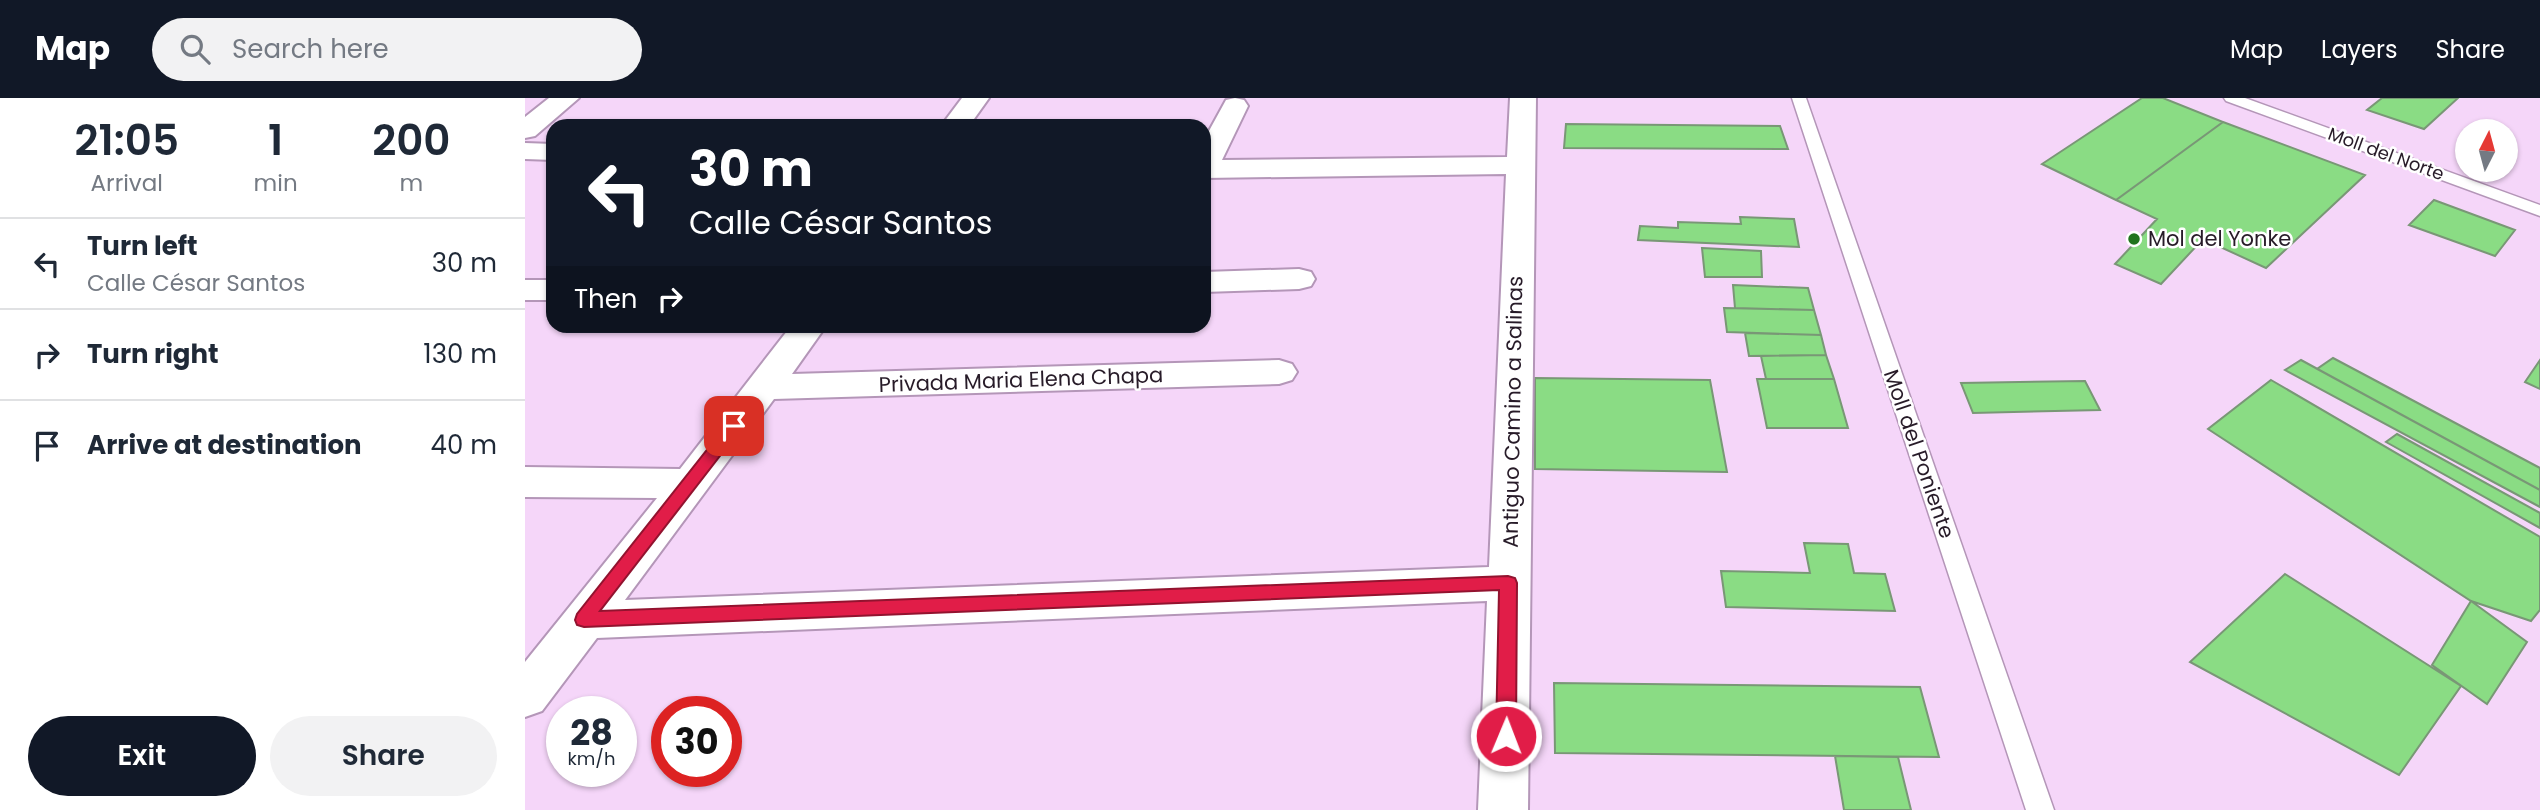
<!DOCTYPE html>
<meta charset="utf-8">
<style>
:root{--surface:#fff;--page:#f2f2f3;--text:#1f2937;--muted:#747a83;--line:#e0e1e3;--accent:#111827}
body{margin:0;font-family:Poppins,sans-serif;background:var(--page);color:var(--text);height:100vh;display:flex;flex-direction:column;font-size:26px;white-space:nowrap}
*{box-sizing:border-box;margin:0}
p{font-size:23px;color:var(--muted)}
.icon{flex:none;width:38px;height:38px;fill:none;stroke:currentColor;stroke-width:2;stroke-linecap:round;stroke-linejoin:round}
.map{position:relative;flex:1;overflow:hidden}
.panel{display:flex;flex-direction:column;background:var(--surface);width:525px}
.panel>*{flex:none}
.banner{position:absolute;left:21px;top:21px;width:665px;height:214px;border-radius:21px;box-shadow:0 2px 5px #0004;background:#111827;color:#fff;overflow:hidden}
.needle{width:46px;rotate:6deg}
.fabs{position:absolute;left:1930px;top:21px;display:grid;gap:14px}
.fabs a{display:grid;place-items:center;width:63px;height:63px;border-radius:50%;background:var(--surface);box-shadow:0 2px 5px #0004;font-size:35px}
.speed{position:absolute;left:21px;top:598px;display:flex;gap:14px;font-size:35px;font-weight:700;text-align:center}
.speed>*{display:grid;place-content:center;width:91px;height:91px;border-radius:50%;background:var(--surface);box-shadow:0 2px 5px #0004;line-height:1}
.speed small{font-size:18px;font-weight:400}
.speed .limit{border:10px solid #d22;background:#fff;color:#111}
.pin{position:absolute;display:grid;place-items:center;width:60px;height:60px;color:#fff;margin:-30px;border-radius:14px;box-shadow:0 4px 10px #0006}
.me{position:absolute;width:77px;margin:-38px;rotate:1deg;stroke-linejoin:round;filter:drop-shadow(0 0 5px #0008)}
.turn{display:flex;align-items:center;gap:24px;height:147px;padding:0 28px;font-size:32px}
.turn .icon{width:91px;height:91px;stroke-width:2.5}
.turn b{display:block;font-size:49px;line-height:60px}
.then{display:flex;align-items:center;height:66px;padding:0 28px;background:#0003;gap:14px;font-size:26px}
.eta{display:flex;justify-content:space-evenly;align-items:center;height:119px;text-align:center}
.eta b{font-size:42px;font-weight:600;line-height:49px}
.cta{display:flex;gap:14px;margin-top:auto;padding:14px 28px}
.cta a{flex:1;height:80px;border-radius:42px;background:var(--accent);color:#fff;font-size:28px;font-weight:600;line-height:80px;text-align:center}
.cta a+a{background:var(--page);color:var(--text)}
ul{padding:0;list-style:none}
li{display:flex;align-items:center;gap:21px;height:91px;padding:0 28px;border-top:2px solid var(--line)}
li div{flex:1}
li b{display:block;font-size:26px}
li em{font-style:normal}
header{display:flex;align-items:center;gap:42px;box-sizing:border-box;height:98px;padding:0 35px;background:var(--accent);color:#fff}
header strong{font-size:33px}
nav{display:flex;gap:38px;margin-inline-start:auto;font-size:24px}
.search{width:490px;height:63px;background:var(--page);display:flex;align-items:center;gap:18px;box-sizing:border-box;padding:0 24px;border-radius:38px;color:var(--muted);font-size:26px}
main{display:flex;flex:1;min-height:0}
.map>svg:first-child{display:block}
.building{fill:#8adc84;stroke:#799776;stroke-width:2}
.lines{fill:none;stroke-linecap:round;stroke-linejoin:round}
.lane-casing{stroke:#b496b8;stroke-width:3}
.street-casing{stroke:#b496b8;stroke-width:4}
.lane{fill:#fff;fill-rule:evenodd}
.street{fill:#fff;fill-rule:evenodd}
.route{fill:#e11d48;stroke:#92132f;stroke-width:2}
.poi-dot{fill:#21741e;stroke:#fff;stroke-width:2.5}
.labels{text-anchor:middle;stroke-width:5;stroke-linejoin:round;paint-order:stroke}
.far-street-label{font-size:18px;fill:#271b28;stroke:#fff}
.poi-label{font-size:21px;fill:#271b28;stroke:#fff;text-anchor:start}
.street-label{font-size:21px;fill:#271b28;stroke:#fff}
</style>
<header>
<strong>Map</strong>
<div class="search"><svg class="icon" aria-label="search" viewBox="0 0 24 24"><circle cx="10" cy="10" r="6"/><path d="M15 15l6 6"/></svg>Search here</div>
<nav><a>Map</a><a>Layers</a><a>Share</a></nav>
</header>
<main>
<section class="panel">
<div class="eta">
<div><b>21:05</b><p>Arrival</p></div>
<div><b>1</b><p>min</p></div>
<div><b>200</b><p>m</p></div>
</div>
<ul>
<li><svg class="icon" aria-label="left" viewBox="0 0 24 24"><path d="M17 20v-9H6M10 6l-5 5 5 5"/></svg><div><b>Turn left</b><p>Calle César Santos</p></div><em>30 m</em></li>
<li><svg class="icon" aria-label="right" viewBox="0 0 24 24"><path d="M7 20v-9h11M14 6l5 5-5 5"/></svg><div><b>Turn right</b></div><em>130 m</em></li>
<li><svg class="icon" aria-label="arrive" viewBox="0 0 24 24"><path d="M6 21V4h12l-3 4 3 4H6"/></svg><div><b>Arrive at destination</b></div><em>40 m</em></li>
</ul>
<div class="cta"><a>Exit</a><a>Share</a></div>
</section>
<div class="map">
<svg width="2015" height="712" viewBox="0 0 2015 712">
<rect width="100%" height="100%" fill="#f5d6f9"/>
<path class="building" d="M 1617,0 L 1638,0 L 1698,24 L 1591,102 L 1517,66 Z
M 1857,0 L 1933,0 L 1899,31 L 1842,12 Z
M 1698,24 L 1840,77 L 1741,170 L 1678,141 L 1636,186 L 1590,166 L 1632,121 L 1591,102 Z
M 1041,26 L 1255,28 L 1263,51 L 1039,50 Z
M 1909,102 L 1990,132 L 1970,158 L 1884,127 Z
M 1215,119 L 1269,121 L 1274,149 L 1113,142 L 1115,128 L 1153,130 L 1153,124 L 1216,126 Z
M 1177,150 L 1236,153 L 1237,179 L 1180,179 Z
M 1208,187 L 1283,190 L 1289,212 L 1210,210 Z
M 1199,210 L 1289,212 L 1296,237 L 1202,234 Z
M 1220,235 L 1296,237 L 1301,257 L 1224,258 Z
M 1301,257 L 1309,281 L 1241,281 L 1236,258 Z
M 1808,260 L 2015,370 L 2015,392 L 1792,271 Z
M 1776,262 L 2015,392 L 2015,409 L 1760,272 Z
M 2015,262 L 2015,291 L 2000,284 Z
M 1010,280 L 1185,282 L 1202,374 L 1010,371 Z
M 1232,281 L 1309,281 L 1323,330 L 1242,330 Z
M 1746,282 L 2015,439 L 2015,512 L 2006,523 L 1946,503 L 1683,331 Z
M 1560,283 L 1575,312 L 1448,315 L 1436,285 Z
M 1872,336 L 2015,415 L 2015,430 L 1861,344 Z
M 1279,445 L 1323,446 L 1329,475 L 1360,476 L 1370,513 L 1201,509 L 1196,473 L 1285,475 Z
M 1760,476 L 1936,588 L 1874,677 L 1665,564 Z
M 1946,503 L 2002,544 L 1962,606 L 1907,567 Z
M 1029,585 L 1395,589 L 1414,659 L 1030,655 Z
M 1310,658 L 1373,659 L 1386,712 L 1319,712 Z"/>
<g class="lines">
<g class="lane-casing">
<path id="lane" d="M 1267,0 L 1281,0 L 1529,712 L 1501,712 Z
M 1699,0 L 1720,0 L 2015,107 L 2015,118 L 1701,3 Z"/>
</g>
<g class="street-casing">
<path id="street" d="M 24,0 L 54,0 L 10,38 L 0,40 L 0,19 Z
M 437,0 L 464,0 L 444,28 L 416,28 Z
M 710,0 L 719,2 L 723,8 L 697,62 L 982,59 L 985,0 L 1011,0 L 1003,712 L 953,712 L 962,503 L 72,540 L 17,613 L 0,619 L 0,564 L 132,400 L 0,399 L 0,369 L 155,371 L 266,228 L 301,228 L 267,276 L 754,262 L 767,266 L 772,274 L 767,282 L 754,286 L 249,301 L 100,502 L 964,469 L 981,76 L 679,80 L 679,42 L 701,2 Z
M 0,45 L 28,46 L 28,62 L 0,61 Z
M 774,171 L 786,174 L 790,181 L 786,188 L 774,191 L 679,194 L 679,174 Z
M 0,182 L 28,182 L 28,202 L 0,202 Z"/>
</g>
<use href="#lane" class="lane"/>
<use href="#street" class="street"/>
</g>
<path class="route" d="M 209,323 L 215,324 L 217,328 L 215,332 L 75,513 L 983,478 L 990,480 L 992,485 L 991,638 L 988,644 L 981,647 L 974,644 L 971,638 L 974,492 L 59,529 L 52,527 L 50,522 L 52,516 L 204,324 Z"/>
<circle class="poi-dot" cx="1609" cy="141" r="7"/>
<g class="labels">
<g class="far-street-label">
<text transform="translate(1861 56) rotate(20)" y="6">Moll del Norte</text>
</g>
<g class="poi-label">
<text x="1623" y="148">Mol del Yonke</text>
</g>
<g class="street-label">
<text transform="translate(496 282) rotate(-2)" y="7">Privada Maria Elena Chapa</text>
<text transform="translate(988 314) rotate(-89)" y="7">Antiguo Camino a Salinas</text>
<text transform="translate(1394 356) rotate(71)" y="7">Moll del Poniente</text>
</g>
</g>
</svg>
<div class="fabs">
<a><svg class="needle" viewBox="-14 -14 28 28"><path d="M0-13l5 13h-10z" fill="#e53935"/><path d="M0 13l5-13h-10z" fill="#747a83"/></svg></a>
</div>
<div class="speed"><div>28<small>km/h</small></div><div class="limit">30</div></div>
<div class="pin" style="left:209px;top:328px;background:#d93025"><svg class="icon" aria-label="arrive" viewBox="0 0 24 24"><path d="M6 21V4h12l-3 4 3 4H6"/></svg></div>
<svg class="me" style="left:981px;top:638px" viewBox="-20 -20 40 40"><circle r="17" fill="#e11d48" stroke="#fff" stroke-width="3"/><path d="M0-11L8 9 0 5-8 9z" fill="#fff"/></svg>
<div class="banner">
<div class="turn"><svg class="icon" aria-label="left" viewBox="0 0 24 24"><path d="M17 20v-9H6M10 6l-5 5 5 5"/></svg><div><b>30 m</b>Calle César Santos</div></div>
<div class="then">Then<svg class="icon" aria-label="right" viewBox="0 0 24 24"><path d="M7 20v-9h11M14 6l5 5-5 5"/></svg></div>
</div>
</div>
</main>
